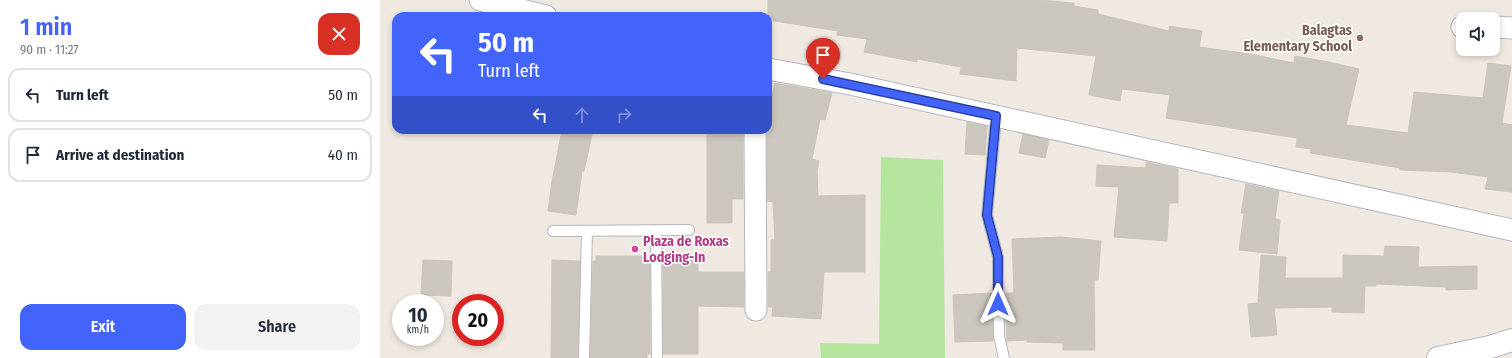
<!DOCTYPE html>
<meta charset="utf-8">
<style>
:root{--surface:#fff;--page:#f2f2f3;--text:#1f2937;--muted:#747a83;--line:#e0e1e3;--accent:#4264fb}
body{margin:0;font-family:"Fira Sans Condensed",sans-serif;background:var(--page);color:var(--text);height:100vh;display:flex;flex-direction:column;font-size:15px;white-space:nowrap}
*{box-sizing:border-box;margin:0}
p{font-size:13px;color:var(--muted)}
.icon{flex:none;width:22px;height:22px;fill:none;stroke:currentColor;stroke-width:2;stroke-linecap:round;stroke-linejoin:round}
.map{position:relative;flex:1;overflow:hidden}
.drawer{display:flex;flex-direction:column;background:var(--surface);width:380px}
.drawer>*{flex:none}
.banner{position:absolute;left:12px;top:12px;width:380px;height:122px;border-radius:12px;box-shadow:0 2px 6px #0003;background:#4264fb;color:#fff;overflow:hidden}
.controls{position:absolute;left:1076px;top:12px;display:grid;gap:8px}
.controls a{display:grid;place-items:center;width:44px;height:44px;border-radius:8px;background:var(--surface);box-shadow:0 2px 6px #0003;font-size:20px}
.speed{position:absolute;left:12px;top:294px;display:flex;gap:8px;font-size:20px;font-weight:700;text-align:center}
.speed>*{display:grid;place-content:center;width:52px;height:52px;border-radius:50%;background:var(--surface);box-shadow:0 2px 6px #0003;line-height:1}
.speed small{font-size:10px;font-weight:400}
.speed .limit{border:6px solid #d22;background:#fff;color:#111}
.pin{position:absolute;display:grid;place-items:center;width:34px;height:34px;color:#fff;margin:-41px -17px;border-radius:50% 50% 50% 0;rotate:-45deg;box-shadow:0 0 4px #0007}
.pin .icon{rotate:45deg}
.me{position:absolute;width:44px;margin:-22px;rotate:0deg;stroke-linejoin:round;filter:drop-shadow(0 0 3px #0008)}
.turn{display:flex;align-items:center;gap:14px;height:84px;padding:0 20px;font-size:18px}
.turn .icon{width:52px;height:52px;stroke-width:2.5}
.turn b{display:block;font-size:28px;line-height:34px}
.lanes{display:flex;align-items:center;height:38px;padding:0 20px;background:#0003;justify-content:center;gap:20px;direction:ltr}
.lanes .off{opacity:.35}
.round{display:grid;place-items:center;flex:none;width:42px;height:42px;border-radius:12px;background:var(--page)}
.summary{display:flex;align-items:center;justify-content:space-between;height:68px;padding:0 20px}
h1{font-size:24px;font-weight:600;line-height:30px;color:var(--accent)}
.action{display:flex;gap:8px;margin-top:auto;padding:8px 20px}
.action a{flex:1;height:46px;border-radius:12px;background:var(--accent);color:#fff;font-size:16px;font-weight:600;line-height:46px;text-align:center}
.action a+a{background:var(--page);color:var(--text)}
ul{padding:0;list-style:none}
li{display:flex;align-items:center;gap:12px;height:54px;margin:0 8px 6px;padding:0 12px;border:2px solid var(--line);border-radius:12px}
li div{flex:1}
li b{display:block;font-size:15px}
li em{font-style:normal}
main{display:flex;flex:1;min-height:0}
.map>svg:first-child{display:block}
.green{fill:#b6e59e}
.building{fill:#cbc7bf;stroke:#cbc5ba}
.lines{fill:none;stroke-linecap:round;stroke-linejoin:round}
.lane-casing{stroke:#b4b7c1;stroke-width:12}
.street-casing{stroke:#b4b7c1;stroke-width:23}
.secondary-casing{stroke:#b4b7c1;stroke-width:24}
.lane{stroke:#fff;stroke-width:10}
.street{stroke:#fff;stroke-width:21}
.secondary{stroke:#fff;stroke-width:22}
.route-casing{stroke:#2b41a3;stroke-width:10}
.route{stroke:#4264fb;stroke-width:7}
.education-dot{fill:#8d6e63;stroke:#fff;stroke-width:1.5}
.hotel-dot{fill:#d1479c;stroke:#fff;stroke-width:1.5}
.labels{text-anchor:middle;stroke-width:3;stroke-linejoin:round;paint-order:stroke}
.education-label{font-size:14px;font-weight:bold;fill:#785e54;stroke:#fff;text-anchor:end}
.hotel-label{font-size:14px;font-weight:bold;fill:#b23c85;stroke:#fff;text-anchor:start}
</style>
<main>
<section class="drawer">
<div class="summary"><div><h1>1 min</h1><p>90 m · 11:27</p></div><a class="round" style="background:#d93025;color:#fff"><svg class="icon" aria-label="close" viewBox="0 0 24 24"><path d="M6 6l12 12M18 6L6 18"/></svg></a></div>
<ul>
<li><svg class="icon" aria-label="left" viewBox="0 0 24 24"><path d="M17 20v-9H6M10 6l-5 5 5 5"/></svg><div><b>Turn left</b></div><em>50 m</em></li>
<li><svg class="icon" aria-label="arrive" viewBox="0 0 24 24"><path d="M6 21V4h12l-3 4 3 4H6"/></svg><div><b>Arrive at destination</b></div><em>40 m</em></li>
</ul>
<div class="action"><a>Exit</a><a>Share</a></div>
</section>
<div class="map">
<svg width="1132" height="358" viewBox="0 0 1132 358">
<rect width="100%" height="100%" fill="#efe9e1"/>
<path class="green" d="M 501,157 L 563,160 L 565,358 L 441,358 L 440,343 L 499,344 Z"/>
<path class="building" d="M 388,0 L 658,0 L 694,3 L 694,6 L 718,10 L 718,14 L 789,31 L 789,26 L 822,31 L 819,47 L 870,54 L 914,63 L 915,56 L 949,62 L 979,69 L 966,125 L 1028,133 L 1034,92 L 1103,98 L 1108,63 L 1131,66 L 1122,123 L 1132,125 L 1132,192 L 1105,189 L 1108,177 L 1071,172 L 1020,170 L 1020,168 L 930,153 L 931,149 L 916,147 L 917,138 L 786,118 L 790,95 L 742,89 L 740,101 L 709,95 L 716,56 L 637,48 L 636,81 L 580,74 L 581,67 L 537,59 L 537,62 L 484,52 L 487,39 L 457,35 L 458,31 L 388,20 Z
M 395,83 L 452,93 L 445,120 L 440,119 L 432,159 L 439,161 L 437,172 L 438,196 L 485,195 L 485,272 L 444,272 L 441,319 L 392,316 L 393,307 L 388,307 L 388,272 L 391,272 L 391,240 L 395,240 L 393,202 L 387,201 L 387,130 L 388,112 Z
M 587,122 L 607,126 L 605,155 L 585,154 Z
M 182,130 L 213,130 L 204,171 L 202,171 L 196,215 L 168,211 L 172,181 Z
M 327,130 L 363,130 L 363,199 L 352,199 L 352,223 L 327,223 Z
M 643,134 L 669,140 L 665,158 L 639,153 Z
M 766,162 L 798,169 L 798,203 L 789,203 L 787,241 L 734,237 L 739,187 L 716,186 L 717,165 L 766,168 Z
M 866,184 L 899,191 L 895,219 L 900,220 L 897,254 L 859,250 L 864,213 L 861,213 Z
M 681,237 L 721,241 L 718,280 L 714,280 L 715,350 L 683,350 L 683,343 L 647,342 L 647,340 L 627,341 L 625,293 L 634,293 L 632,239 Z
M 1005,246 L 1039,247 L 1038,267 L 1097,266 L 1097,289 L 1066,290 L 1066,287 L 996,284 L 996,286 L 985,286 L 984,313 L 952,312 L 952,307 L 894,308 L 897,335 L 871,337 L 868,304 L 878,303 L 881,255 L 906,257 L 905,278 L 963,278 L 963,255 L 1004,256 Z
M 216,256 L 270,256 L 270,354 L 267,354 L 267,358 L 210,358 L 213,261 L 216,261 Z
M 283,256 L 318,256 L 318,272 L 364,272 L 364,307 L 318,306 L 318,354 L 283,354 Z
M 43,260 L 72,261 L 71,296 L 41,295 Z
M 172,260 L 200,261 L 198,358 L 171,358 Z
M 612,293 L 613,341 L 575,342 L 573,295 Z"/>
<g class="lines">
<g class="lane-casing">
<path id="lane" d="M 616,117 L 607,215 L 618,257 L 619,336 L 624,358
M 276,230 L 277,358
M 173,231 L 309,230
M 204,358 L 207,231"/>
</g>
<g class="street-casing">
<path id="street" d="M 100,0 L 166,16
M 1082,27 L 1083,27
M 1113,27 L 1132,28
M 388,69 L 470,84 L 1132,230
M 375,130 L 376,310"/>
</g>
<g class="secondary-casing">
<path id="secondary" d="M 1058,358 L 1110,347 L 1132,340"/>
</g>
<use href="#lane" class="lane"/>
<use href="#street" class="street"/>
<use href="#secondary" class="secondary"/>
</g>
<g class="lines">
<g class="route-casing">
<path id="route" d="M 443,79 L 616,116 L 607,215 L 618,257 L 618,304"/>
</g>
<use href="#route" class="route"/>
</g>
<circle class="education-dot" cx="980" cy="38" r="4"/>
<circle class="hotel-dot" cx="255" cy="249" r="4"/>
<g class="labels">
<g class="education-label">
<text x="972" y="35">Balagtas<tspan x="972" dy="16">Elementary School</tspan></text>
</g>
<g class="hotel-label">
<text x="263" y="246">Plaza de Roxas<tspan x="263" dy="16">Lodging-In</tspan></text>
</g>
</g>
</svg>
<div class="controls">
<a><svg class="icon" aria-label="sound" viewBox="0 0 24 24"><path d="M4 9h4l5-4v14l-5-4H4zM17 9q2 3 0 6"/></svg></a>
</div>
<div class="speed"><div>10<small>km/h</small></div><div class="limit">20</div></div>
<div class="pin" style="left:443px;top:79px;background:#d93025"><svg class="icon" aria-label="arrive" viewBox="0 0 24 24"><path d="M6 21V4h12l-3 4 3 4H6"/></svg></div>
<svg class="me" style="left:618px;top:304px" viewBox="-20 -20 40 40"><path d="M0-17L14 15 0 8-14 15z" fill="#4264fb" stroke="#fff" stroke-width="4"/></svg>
<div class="banner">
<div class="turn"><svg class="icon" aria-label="left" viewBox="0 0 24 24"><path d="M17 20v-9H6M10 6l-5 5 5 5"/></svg><div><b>50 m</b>Turn left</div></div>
<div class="lanes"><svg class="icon" aria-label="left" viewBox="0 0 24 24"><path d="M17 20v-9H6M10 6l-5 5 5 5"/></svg><svg class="icon off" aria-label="ahead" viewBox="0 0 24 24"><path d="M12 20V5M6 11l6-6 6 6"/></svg><svg class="icon off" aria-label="right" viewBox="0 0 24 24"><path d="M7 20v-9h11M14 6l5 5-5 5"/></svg></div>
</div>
</div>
</main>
